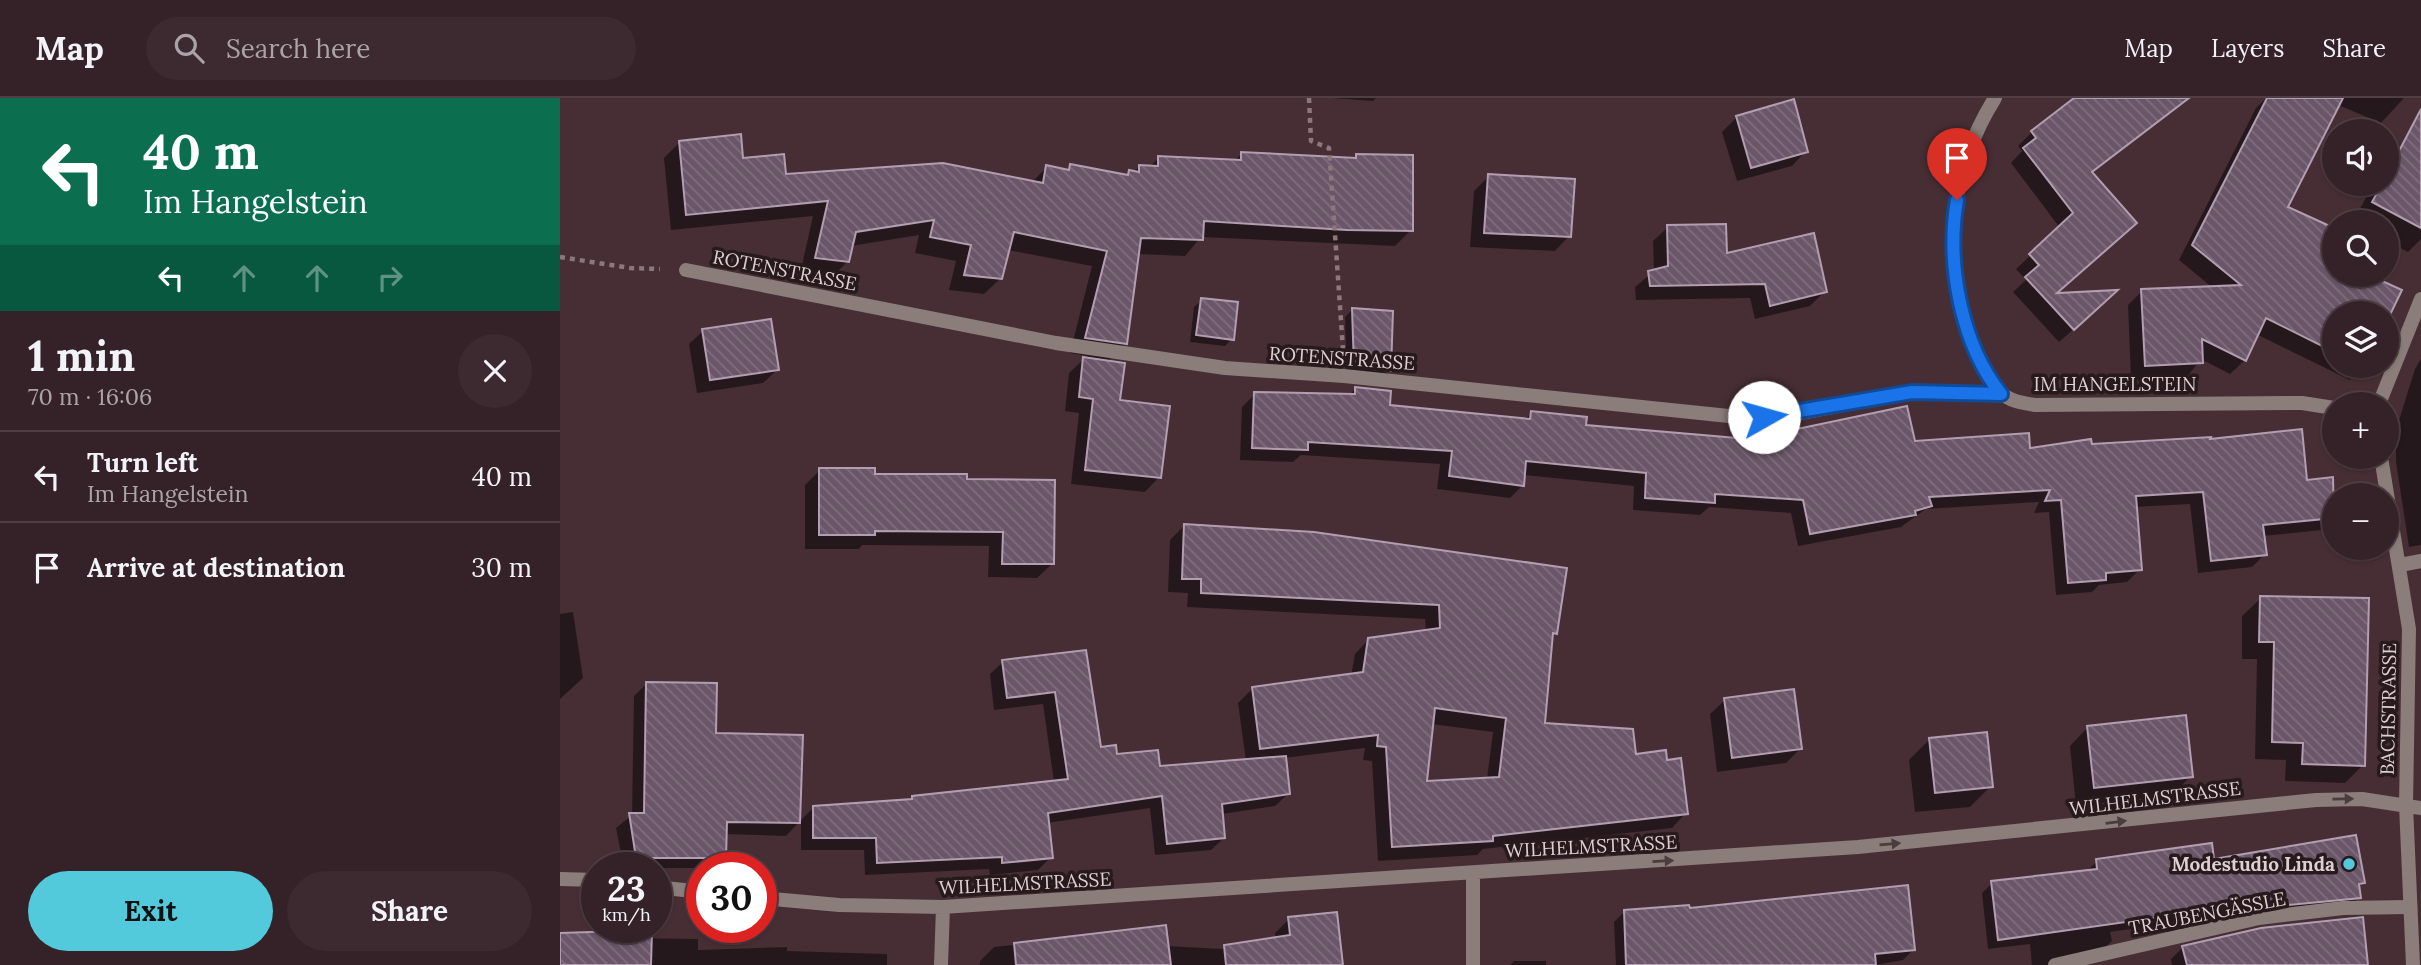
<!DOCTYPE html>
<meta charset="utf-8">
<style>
:root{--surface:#352228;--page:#3d2a30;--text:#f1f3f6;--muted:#aaa4a8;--line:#4f3f45;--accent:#53cadc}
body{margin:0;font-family:Lora,serif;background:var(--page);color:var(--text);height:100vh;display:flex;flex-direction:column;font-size:26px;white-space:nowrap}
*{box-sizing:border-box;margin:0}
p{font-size:23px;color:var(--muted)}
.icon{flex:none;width:38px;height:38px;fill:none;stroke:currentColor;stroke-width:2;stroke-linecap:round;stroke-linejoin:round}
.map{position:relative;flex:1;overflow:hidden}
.drawer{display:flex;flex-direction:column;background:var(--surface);width:560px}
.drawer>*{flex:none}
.hud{background:#0b6e4f;color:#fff;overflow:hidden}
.fabs{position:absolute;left:1762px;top:21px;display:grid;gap:14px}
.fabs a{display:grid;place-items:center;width:77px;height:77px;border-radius:50%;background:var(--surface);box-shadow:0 2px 5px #0004,0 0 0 2px var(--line);font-size:35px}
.speed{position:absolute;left:21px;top:754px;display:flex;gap:14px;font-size:35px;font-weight:700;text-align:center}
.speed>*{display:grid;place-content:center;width:91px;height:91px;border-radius:50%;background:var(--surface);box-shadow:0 2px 5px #0004,0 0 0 2px var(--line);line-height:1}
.speed small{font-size:18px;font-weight:400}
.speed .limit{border:10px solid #d22;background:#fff;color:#111}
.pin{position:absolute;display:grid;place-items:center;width:60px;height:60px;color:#fff;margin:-72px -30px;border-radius:50% 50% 50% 0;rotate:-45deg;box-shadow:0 0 7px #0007}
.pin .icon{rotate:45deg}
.me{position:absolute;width:77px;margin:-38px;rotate:83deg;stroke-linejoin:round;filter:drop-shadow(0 0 5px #0008)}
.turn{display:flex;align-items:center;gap:24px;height:147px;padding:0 28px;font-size:32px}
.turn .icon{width:91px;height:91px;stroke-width:2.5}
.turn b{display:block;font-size:49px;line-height:60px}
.lanes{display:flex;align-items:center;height:66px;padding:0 28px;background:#0003;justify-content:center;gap:35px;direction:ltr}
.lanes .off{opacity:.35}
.round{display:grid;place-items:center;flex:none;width:74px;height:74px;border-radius:37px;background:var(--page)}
.headline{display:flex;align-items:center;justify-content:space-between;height:119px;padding:0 28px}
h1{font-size:42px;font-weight:800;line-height:52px}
.cta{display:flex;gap:14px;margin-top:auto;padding:14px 28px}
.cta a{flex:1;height:80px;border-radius:42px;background:var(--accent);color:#111;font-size:28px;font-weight:800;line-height:80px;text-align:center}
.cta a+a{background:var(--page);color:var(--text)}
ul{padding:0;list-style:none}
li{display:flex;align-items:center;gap:21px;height:91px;padding:0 28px;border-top:2px solid var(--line)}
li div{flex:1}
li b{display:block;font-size:26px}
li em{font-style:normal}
header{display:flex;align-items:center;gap:42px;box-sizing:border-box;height:98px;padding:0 35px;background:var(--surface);border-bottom:2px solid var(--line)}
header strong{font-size:33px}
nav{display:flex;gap:38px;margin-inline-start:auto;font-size:24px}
.search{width:490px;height:63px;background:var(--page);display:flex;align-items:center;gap:18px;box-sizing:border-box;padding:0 24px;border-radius:38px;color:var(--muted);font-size:26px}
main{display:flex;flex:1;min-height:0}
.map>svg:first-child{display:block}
.shadow{fill:#0007;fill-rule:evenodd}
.building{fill:url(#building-back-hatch);stroke:#b39db1;stroke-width:2;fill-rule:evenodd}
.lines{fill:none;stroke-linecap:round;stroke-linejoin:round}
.path{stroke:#8c777d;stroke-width:4.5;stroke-dasharray:5 5;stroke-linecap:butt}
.lane{stroke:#8a7d7a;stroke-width:14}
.street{stroke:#8a7d7a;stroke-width:14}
.oneway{fill:#493d3e}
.route-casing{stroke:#114b97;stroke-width:18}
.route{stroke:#1a73e8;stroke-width:12}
.poi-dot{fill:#53cadc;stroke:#261a1d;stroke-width:2.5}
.labels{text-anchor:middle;stroke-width:7;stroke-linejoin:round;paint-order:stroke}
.street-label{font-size:19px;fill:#dfced2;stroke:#261a1d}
.poi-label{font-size:19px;font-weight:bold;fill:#dfced2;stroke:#261a1d;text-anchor:end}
</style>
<header>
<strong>Map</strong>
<div class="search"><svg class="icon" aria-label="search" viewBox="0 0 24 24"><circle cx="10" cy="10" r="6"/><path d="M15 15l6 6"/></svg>Search here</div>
<nav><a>Map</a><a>Layers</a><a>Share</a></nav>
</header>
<main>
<section class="drawer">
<div class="hud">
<div class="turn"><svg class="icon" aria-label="left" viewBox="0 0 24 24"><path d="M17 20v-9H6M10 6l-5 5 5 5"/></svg><div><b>40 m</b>Im Hangelstein</div></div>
<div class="lanes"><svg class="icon" aria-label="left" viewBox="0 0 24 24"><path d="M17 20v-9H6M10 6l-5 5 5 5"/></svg><svg class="icon off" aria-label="ahead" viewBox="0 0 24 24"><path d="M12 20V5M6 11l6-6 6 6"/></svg><svg class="icon off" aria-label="ahead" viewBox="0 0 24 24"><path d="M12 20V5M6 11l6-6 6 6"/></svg><svg class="icon off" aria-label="right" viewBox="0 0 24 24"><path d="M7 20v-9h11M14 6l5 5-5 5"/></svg></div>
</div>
<div class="headline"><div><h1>1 min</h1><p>70 m · 16:06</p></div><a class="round"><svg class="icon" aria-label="close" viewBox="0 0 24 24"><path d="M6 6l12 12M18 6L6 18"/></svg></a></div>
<ul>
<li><svg class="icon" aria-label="left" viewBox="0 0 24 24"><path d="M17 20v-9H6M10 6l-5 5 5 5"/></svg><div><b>Turn left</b><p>Im Hangelstein</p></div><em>40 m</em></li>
<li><svg class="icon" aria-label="arrive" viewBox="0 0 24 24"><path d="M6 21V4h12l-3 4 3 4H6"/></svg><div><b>Arrive at destination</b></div><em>30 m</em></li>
</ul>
<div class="cta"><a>Exit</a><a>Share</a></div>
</section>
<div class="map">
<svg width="1861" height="867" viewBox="0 0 1861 867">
<defs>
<pattern id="building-back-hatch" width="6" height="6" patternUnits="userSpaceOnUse" patternTransform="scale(1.75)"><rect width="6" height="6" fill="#6a5668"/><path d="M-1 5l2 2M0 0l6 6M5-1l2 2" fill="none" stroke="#7f6d7d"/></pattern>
</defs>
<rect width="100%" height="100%" fill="#472e35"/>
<path class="shadow" d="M 772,0 L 816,0 L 813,3 Z
M 1517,0 L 1629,0 L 1531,76 L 1495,196 L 1542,206 L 1499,244 L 1453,194 L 1466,182 L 1456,171 L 1500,130 L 1451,65 L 1462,53 L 1458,48 L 1472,34 Z
M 1706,0 L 1844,0 L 1821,25 L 1778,7 L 1725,110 L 1747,149 L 1774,162 L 1774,177 L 1805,177 L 1840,193 L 1827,219 L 1827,215 L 1774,215 L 1774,268 L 1803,268 L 1790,282 L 1696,236 L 1685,262 L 1670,276 L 1641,261 L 1627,279 L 1571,281 L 1568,207 L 1582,193 L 1653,190 L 1619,162 L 1696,10 Z
M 1177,19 L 1246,53 L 1232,68 L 1177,83 L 1162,34 Z
M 120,44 L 225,78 L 471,85 L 487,69 L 505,73 L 511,68 L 565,78 L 580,69 L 589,69 L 599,60 L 674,63 L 682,56 L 793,62 L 797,58 L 851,132 L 835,148 L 641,139 L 625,158 L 578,156 L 566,245 L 547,264 L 558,304 L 599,379 L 585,394 L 511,386 L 519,315 L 505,313 L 509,275 L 527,258 L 510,255 L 532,168 L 448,152 L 441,180 L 424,196 L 389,192 L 396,163 L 355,155 L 359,137 L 291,148 L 288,163 L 272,179 L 240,176 L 253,118 L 111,132 L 104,60 Z
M 1843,48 L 1861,57 L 1861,141 L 1848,154 L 1827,143 L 1827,124 L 1793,124 L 1813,86 L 1827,86 L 1827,64 Z
M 929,78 L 1009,138 L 995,153 L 910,149 L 914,93 Z
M 1108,129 L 1165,157 L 1265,193 L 1250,208 L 1195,221 L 1190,200 L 1076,202 L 1075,189 L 1094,173 L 1093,143 Z
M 642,202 L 672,241 L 665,248 L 630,244 L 634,209 Z
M 792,212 L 829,272 L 822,280 L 787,276 L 785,219 Z
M 143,233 L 217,272 L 203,285 L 137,295 L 129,246 Z
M 1861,261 L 1861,447 L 1849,449 L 1836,364 L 1836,332 L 1855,271 Z
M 795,291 L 828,308 L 965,322 L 971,315 L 1024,329 L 1189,343 L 1354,345 L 1469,352 L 1531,348 L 1746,384 L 1771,381 L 1774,419 L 1762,432 L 1703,438 L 1705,456 L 1692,469 L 1638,475 L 1630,406 L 1575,409 L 1580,471 L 1567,484 L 1539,487 L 1532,494 L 1496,497 L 1489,414 L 1474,415 L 1479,404 L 1366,411 L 1341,429 L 1238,448 L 1231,415 L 1149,409 L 1140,417 L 1073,412 L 1074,388 L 964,377 L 963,387 L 950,400 L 877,391 L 880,366 L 741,357 L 733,364 L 680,362 L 682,309 L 695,296 L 788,298 Z
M 260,372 L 405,383 L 492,466 L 477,480 L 428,479 L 429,448 L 302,447 L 299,451 L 245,451 L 245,387 Z
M 624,428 L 996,535 L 991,540 L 984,627 L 1075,658 L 1106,664 L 1126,715 L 1112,730 L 923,751 L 917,757 L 818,763 L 812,663 L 803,662 L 805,650 L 724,660 L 728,696 L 715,708 L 662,716 L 664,740 L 651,752 L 595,757 L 590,710 L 487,725 L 491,759 L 478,772 L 430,777 L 429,771 L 305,777 L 304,752 L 241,752 L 241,722 L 226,738 L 165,736 L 164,759 L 153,770 L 64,770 L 56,730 L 72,717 L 74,598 L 87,585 L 154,637 L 239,724 L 254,709 L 349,703 L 352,699 L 494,684 L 483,606 L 434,612 L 430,576 L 443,564 L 525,554 L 540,651 L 598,670 L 686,663 L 678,605 L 693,590 L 791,578 L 795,556 L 809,541 L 866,534 L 865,521 L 627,509 L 628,495 L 608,494 L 610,442 ZM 871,626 L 933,634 L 927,681 L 865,685 Z
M 1701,500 L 1803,667 L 1785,685 L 1725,683 L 1726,662 L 1695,661 L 1697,561 L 1682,561 L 1682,518 Z
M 13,514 L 23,580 L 0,601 L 0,516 Z
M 1165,602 L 1240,651 L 1226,665 L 1157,674 L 1150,616 Z
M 1528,629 L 1631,678 L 1612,697 L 1516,708 L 1510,648 Z
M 1370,641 L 1431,688 L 1410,709 L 1355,714 L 1349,662 Z
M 1537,763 L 1653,763 L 1803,785 L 1798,790 L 1799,799 L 1789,810 L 1608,838 L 1605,826 L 1550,834 L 1552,843 L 1541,853 L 1488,867 L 1472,867 L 1470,846 L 1428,851 L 1422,795 L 1432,785 L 1526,774 Z
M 1128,812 L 1354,851 L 1343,862 L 1315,867 L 1056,867 L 1054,824 L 1064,814 Z
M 729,821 L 781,867 L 420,867 L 420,863 L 434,849 L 605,829 L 607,848 L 700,853 L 716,841 L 715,835 Z
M 0,839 L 138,841 L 138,852 L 227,849 L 227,853 L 327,856 L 327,867 L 0,867 Z
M 1623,849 L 1806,867 L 1612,867 L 1611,861 Z
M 954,863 L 986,863 L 986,867 L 950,867 Z"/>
<path class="building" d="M 1514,0 L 1629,0 L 1532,74 L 1577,125 L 1497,195 L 1558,192 L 1514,232 L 1465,179 L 1479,167 L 1469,156 L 1513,115 L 1463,50 L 1476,40 L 1471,33 Z
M 1707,0 L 1783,0 L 1728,109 L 1774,130 L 1774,177 L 1809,177 L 1842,192 L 1827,223 L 1827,215 L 1774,215 L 1774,254 L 1706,220 L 1686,263 L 1642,241 L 1643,265 L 1585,268 L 1581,191 L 1681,187 L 1632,147 Z
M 1234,1 L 1248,54 L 1191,70 L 1176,18 Z
M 1861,11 L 1861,130 L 1812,104 L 1822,86 L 1827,86 L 1827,76 Z
M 181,36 L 183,60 L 224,56 L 226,76 L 383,65 L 483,85 L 486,67 L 509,72 L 510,66 L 568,77 L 569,72 L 579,74 L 579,67 L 598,68 L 598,58 L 681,62 L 681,54 L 796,60 L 796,56 L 853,57 L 853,133 L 787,132 L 644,123 L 643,142 L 581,140 L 567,246 L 525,240 L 547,153 L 454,134 L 442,181 L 404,177 L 411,147 L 370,139 L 374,122 L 296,134 L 289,164 L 255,160 L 268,103 L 126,117 L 119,43 Z
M 928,76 L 1015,81 L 1011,139 L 924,135 Z
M 1166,126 L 1167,155 L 1254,135 L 1267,194 L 1210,208 L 1205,186 L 1090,188 L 1088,173 L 1108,168 L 1107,127 Z
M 641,200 L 678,204 L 674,242 L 636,237 Z
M 792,210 L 833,213 L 831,273 L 794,269 Z
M 211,221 L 219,272 L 150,282 L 142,231 Z
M 523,259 L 565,265 L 560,302 L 610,308 L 601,380 L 525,372 L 533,301 L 519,299 Z
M 795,289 L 831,293 L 830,307 L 970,321 L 971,313 L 1027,319 L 1026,327 L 1189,341 L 1347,308 L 1355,343 L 1469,335 L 1470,350 L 1531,341 L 1532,346 L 1651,339 L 1650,341 L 1742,331 L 1747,382 L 1773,379 L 1774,420 L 1703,427 L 1707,457 L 1651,463 L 1643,394 L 1576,398 L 1582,472 L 1546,475 L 1546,482 L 1508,485 L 1501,402 L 1485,403 L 1490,392 L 1369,399 L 1372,408 L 1355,413 L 1356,417 L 1250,436 L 1243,402 L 1155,396 L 1155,405 L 1085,400 L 1086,375 L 966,363 L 964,388 L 889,378 L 892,353 L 748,344 L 748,352 L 692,350 L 694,294 L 795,296 Z
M 259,370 L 315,370 L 315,376 L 407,376 L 407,381 L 495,382 L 494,466 L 442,466 L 443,434 L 315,433 L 315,437 L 259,437 Z
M 624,426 L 754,434 L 1007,470 L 997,536 L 993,535 L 985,625 L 1073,631 L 1076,656 L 1106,652 L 1107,662 L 1121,660 L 1128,716 L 933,738 L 933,743 L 832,749 L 826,649 L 817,648 L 818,637 L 700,651 L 692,589 L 803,574 L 808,540 L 880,530 L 879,507 L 641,495 L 641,481 L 622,481 ZM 875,610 L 946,620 L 939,679 L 867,683 Z
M 1700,498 L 1809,500 L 1805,668 L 1742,666 L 1743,645 L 1712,644 L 1714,544 L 1699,544 Z
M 526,552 L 541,649 L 556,647 L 557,656 L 598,652 L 600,668 L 726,658 L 730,696 L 662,706 L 665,740 L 607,746 L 602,698 L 488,715 L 493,760 L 442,765 L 442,759 L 317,765 L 316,740 L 253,740 L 253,708 L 352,701 L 352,698 L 508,681 L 495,594 L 447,600 L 442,562 Z
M 86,584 L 157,585 L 156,635 L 243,637 L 240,725 L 167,724 L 166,760 L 76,760 L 69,715 L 84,715 Z
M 1234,591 L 1242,651 L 1172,660 L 1164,600 Z
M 1626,617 L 1633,679 L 1534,690 L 1527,628 Z
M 1427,634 L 1433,689 L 1375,695 L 1369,640 Z
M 1796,737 L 1805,785 L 1799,786 L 1801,800 L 1698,810 L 1618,829 L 1615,817 L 1438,842 L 1431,783 L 1537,771 L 1536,761 L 1652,745 L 1654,761 Z
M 1348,787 L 1355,852 L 1315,856 L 1316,867 L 1066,867 L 1064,812 L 1129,807 L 1130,810 Z
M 777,814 L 783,867 L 666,867 L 664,847 L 730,837 L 728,819 Z
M 1803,819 L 1808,867 L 1627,867 L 1622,848 L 1701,830 Z
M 606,827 L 611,867 L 456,867 L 454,845 Z
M 92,832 L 91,867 L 0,867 L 0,835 Z"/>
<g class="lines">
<path class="path" d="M 749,0 L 751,43 L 769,50 L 783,252
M 0,159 L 70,170 L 100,171"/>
<path class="lane" d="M 1495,867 L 1699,820 L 1783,810 L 1850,809"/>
<path class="street" d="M 1435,0 C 1413,35 1399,75 1394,116 C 1389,165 1403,258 1440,294 C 1449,303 1462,305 1475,307 L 1742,305 L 1774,310
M 126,172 L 496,245 L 665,270 L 784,278 L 1188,320 L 1224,318 L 1352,294 L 1441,296
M 1819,306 L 1861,201
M 1821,359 L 1849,531 L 1846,707 L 1853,867
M 1840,467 L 1861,463
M 913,775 L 913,867
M 0,781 L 37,782
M 96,789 L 142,794
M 201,800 L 279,807 L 383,809 L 1298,749 L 1756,702 L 1802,701 L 1861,710
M 381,867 L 383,809"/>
</g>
<defs><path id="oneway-solid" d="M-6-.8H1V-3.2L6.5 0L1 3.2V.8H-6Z" transform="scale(1.75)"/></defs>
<g class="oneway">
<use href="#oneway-solid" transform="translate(1783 701) rotate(-1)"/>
<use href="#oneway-solid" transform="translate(1556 724) rotate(-7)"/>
<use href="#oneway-solid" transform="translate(1330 746) rotate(-5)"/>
<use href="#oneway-solid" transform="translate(1103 763) rotate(-3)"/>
</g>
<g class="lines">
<g class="route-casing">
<path id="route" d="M 1204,319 L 1352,294 L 1441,296 C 1401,246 1386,165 1397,102"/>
</g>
<use href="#route" class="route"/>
</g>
<circle class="poi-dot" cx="1789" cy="766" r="7"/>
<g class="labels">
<g class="street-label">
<text transform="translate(225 172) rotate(11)" y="7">ROTENSTRASSE</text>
<text transform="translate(782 260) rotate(4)" y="7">ROTENSTRASSE</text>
<text x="1555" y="293">IM HANGELSTEIN</text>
<text transform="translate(1828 611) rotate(-89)" y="7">BACHSTRASSE</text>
<text transform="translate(1595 700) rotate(-7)" y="7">WILHELMSTRASSE</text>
<text transform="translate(1031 748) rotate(-3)" y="7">WILHELMSTRASSE</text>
<text transform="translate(465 785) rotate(-3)" y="7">WILHELMSTRASSE</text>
<text transform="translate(1647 815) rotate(-11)" y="7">TRAUBENGÄSSLE</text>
</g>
<g class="poi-label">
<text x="1775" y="773">Modestudio Linda</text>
</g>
</g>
</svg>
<div class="fabs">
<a><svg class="icon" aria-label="sound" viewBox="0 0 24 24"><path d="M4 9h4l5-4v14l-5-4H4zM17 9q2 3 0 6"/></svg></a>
<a><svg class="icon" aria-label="search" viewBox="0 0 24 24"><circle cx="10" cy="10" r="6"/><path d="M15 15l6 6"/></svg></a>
<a><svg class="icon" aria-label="layers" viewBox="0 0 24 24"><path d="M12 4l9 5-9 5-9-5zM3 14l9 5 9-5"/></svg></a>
<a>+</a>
<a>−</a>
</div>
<div class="speed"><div>23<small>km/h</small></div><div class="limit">30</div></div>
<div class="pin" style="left:1397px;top:102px;background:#d93025"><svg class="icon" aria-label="arrive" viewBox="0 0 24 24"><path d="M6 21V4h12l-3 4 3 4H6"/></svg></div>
<svg class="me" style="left:1204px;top:319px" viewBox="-20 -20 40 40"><circle r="19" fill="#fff"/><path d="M0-13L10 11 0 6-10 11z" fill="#1a73e8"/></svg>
</div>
</main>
